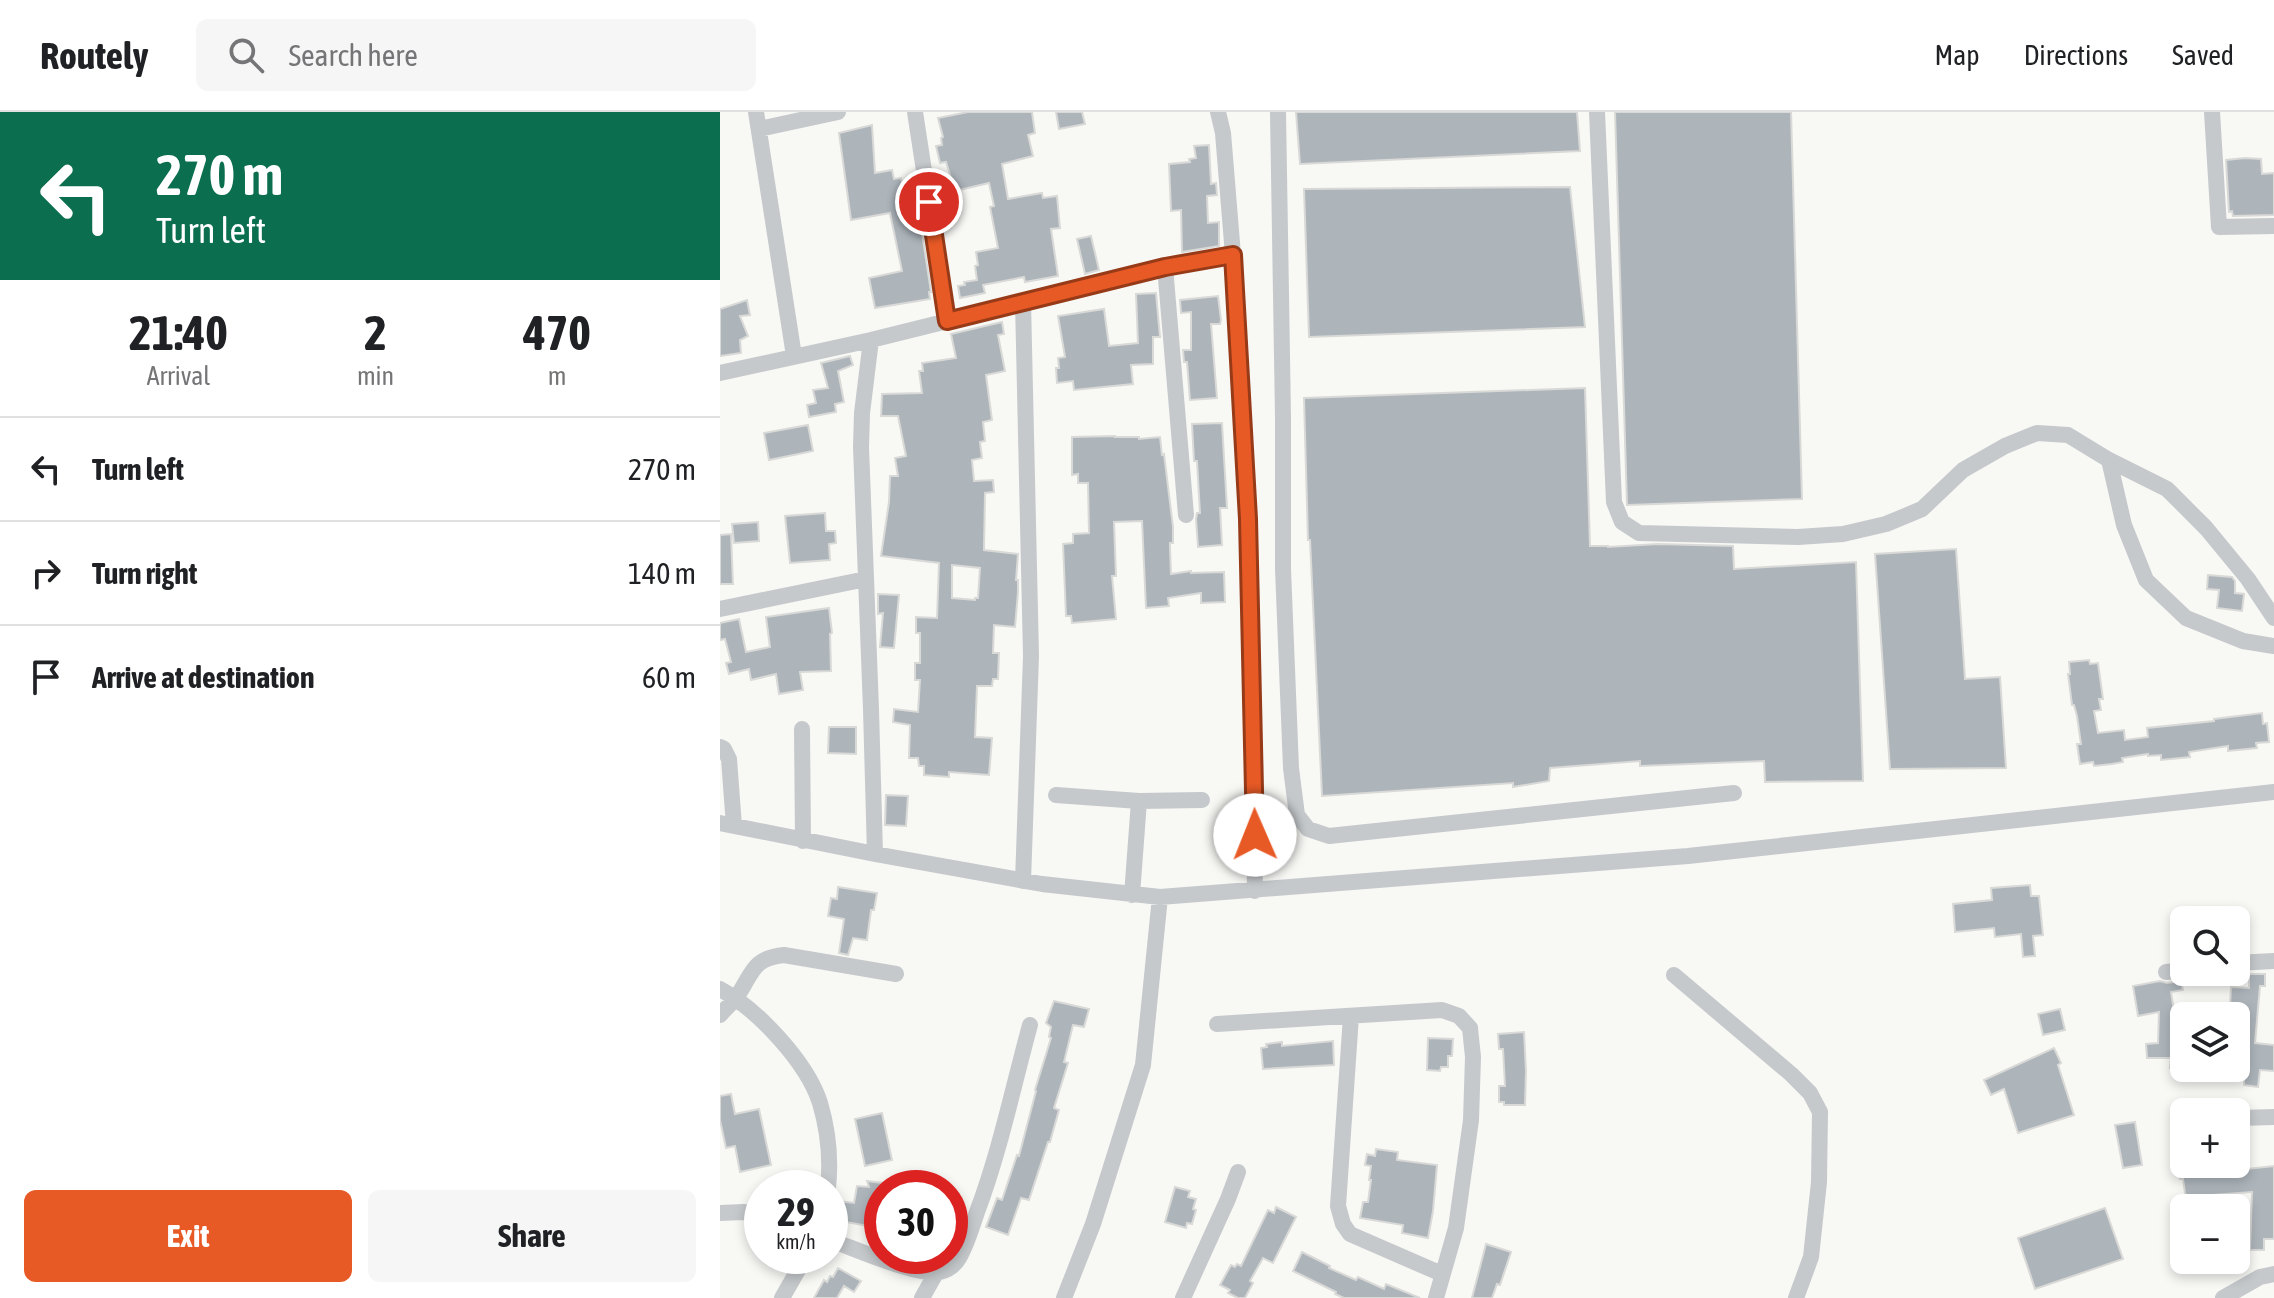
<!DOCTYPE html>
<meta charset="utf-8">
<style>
:root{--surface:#fff;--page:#f6f6f6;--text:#202124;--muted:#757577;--line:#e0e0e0;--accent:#e85a25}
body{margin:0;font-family:"Asap Condensed",sans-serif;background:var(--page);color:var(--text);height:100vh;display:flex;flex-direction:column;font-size:30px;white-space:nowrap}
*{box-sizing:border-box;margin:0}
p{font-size:26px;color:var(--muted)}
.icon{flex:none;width:44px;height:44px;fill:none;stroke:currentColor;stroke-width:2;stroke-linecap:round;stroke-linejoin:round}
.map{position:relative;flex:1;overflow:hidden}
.drawer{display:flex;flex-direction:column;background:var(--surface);width:720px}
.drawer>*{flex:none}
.guide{background:#0b6e4f;color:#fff;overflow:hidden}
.fabs{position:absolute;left:1450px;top:794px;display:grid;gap:16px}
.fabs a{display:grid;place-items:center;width:80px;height:80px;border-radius:12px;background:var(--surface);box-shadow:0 4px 12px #0003;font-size:40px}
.speed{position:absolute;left:24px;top:1058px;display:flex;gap:16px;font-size:40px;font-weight:700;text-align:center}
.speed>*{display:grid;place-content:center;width:104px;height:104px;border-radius:50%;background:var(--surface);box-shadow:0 4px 12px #0003;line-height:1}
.speed small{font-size:20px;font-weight:400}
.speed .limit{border:12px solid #d22;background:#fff;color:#111}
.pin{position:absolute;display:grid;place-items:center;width:68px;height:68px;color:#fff;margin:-34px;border:4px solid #fff;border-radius:50%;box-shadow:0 2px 8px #0007}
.me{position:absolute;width:88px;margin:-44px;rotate:359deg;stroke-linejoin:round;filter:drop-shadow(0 0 6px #0008)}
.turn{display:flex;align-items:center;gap:28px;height:168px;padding:0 24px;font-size:36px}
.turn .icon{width:104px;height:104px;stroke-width:2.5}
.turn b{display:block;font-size:56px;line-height:68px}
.eta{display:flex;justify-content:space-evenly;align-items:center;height:136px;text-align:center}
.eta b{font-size:48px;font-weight:700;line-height:56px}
.cta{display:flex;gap:16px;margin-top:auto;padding:16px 24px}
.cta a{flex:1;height:92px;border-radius:12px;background:var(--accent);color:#fff;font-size:32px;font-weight:700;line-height:92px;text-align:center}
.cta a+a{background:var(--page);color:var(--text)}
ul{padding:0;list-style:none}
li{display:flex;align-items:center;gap:24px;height:104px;padding:0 24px;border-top:2px solid var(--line)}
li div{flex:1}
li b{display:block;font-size:30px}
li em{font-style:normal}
header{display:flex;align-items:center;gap:48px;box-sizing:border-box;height:112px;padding:0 40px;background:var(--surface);border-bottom:2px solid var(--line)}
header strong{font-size:38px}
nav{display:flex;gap:44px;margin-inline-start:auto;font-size:28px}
.search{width:560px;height:72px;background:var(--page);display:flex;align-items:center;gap:20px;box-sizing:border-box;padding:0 28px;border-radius:12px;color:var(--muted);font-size:30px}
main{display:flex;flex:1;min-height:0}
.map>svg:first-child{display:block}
.building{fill:#adb5bb;stroke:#d9d9d7;stroke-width:2;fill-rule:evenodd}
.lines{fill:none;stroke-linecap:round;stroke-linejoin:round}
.minor{stroke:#c5c9cc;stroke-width:16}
.route-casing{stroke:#973a18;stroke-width:20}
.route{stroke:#e85a25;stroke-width:14}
</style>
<header>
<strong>Routely</strong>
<div class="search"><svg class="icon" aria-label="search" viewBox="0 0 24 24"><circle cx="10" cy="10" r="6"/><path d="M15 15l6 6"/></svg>Search here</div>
<nav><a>Map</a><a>Directions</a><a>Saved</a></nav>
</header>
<main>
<section class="drawer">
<div class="guide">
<div class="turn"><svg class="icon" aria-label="left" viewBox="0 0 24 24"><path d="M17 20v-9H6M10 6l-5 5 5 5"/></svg><div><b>270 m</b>Turn left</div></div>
</div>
<div class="eta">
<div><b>21:40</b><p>Arrival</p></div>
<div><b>2</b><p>min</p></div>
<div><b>470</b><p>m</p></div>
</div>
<ul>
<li><svg class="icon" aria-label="left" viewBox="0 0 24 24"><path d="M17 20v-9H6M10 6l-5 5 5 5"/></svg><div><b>Turn left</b></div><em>270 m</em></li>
<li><svg class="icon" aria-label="right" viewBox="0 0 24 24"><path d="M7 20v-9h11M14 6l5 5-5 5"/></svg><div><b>Turn right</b></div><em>140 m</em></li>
<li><svg class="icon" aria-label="arrive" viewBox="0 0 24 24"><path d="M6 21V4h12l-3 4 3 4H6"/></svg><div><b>Arrive at destination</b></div><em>60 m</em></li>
</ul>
<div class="cta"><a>Exit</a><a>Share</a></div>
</section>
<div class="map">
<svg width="1554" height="1186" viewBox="0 0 1554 1186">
<rect width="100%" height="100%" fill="#f8f8f5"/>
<path class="building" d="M 248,0 L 312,0 L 315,21 L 308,23 L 313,44 L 282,52 L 288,87 L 322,81 L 323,86 L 337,84 L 340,116 L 331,117 L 338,164 L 305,170 L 304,165 L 263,173 L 265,181 L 240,186 L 238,174 L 245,173 L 244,170 L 257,168 L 255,154 L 258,153 L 256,140 L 278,136 L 270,95 L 274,94 L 269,71 L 235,79 L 226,50 L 220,51 L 216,34 L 222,33 L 221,26 L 223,25 L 218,6 Z
M 336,0 L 362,0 L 365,12 L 339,17 Z
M 576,0 L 857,0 L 860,39 L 580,52 Z
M 895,0 L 1071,0 L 1082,387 L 907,393 Z
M 152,13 L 155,61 L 172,58 L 174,67 L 181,66 L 191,110 L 200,108 L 211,180 L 209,180 L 210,187 L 155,196 L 149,166 L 182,159 L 170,101 L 131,108 L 119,21 Z
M 489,33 L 491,72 L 496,71 L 497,83 L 487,84 L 488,111 L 499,110 L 499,134 L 462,140 L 461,98 L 451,99 L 449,52 L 470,50 L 469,47 L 476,46 L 474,34 Z
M 1525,46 L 1541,47 L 1542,62 L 1554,61 L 1554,103 L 1513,104 L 1512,99 L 1509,100 L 1506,48 Z
M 850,75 L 865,215 L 589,225 L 584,77 Z
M 371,124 L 379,158 L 365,162 L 357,127 Z
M 436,181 L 440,225 L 433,225 L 433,252 L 411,253 L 413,272 L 354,278 L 353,269 L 337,271 L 336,256 L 339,256 L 338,246 L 345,245 L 338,204 L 384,197 L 389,234 L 418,231 L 416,182 Z
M 498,184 L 501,208 L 500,212 L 491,212 L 497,286 L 470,288 L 467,250 L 464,250 L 463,238 L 471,238 L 471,200 L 461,201 L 460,188 Z
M 27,188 L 30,203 L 20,204 L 28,224 L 20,228 L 21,241 L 0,244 L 0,197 Z
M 282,210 L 284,222 L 278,223 L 285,259 L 266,263 L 272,308 L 263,310 L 265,329 L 260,330 L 262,346 L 252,348 L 254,369 L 273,368 L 274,380 L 265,381 L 264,438 L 298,442 L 296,468 L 298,468 L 298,480 L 295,515 L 274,513 L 273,541 L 279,541 L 278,567 L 273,567 L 272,574 L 257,574 L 255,625 L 272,626 L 269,663 L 229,660 L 229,665 L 204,663 L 204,654 L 199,654 L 198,646 L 189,646 L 190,613 L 173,610 L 174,597 L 198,600 L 200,568 L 195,568 L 195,551 L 200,551 L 200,521 L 196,521 L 196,505 L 217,506 L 219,451 L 161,444 L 169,390 L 170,364 L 178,364 L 175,346 L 186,344 L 178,304 L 161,304 L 162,282 L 202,281 L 199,259 L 203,259 L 202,251 L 236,246 L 231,222 ZM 232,453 L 260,456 L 258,486 L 255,486 L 255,488 L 232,486 Z
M 130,244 L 133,253 L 118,259 L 124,290 L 115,292 L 116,300 L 89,305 L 87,293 L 96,291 L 93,278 L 108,276 L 101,251 Z
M 865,276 L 870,434 L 888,434 L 888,435 L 938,432 L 1013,434 L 1014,457 L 1136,450 L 1143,669 L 1045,670 L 1044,649 L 920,654 L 920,649 L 830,656 L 829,669 L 793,675 L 793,671 L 602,684 L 590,428 L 588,428 L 584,286 Z
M 502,311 L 507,396 L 500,396 L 502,433 L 478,435 L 476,407 L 477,401 L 480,401 L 477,349 L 474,349 L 472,312 Z
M 88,313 L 93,339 L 49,348 L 44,321 Z
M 395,324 L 395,325 L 419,325 L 419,327 L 440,325 L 442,343 L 444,342 L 453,415 L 453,431 L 450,431 L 450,436 L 451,462 L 471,459 L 471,461 L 504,460 L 505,490 L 481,491 L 481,481 L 448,486 L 449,494 L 426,496 L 422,409 L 394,410 L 396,464 L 392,464 L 396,507 L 352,511 L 351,504 L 346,504 L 343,432 L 353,431 L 353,422 L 369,421 L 368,371 L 358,371 L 358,362 L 352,363 L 352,325 Z
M 105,401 L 106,419 L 115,419 L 116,431 L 109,432 L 110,448 L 70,451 L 65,404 Z
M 38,410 L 39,429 L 14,431 L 12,412 Z
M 11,422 L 13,472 L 0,472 L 0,423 Z
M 1236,437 L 1245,567 L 1280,565 L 1286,656 L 1170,657 L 1155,442 Z
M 1488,463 L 1512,465 L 1515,469 L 1515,481 L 1524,482 L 1522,499 L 1497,496 L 1499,478 L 1487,477 Z
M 158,482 L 179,483 L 174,536 L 160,535 L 163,501 L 158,502 Z
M 109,496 L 112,521 L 110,522 L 111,559 L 80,560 L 83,578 L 59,582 L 56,562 L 31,568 L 29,557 L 9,562 L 6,551 L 11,550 L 5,527 L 0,528 L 0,511 L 19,507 L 26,540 L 50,535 L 46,505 Z
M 1369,548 L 1370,552 L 1378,551 L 1383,587 L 1379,587 L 1381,598 L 1374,599 L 1378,621 L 1404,618 L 1405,628 L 1428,625 L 1427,616 L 1494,609 L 1494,607 L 1542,601 L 1543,612 L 1547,611 L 1549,630 L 1536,631 L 1537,636 L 1508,639 L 1508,634 L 1469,640 L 1470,645 L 1441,648 L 1441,643 L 1428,644 L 1428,642 L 1402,646 L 1403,650 L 1392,652 L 1374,654 L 1373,650 L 1360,652 L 1357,632 L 1361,632 L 1357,604 L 1354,593 L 1352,593 L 1348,562 L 1350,562 L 1349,550 Z
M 109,615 L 136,615 L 136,642 L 108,641 Z
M 166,683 L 188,684 L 186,714 L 165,713 Z
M 1310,773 L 1311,784 L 1319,784 L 1323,823 L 1313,824 L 1315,844 L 1303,845 L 1301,822 L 1275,825 L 1274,816 L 1235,820 L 1233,792 L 1272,788 L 1271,776 Z
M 118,775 L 157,781 L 154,798 L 151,798 L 147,828 L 133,826 L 128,843 L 119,841 L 124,807 L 108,804 L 111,786 L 117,787 Z
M 1529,862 L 1545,862 L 1545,874 L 1540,874 L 1535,931 L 1554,933 L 1554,959 L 1540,958 L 1538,975 L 1524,973 L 1524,966 L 1517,965 L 1522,919 L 1516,918 L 1516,904 L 1484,904 L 1485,891 L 1510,893 L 1511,875 L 1529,876 Z
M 1440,869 L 1447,871 L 1461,869 L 1463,878 L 1451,880 L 1455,905 L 1464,906 L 1464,957 L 1450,956 L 1451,946 L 1427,946 L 1426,932 L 1438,931 L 1439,900 L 1418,904 L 1413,874 Z
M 334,889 L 369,897 L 364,915 L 353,913 L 344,950 L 348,951 L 334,996 L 339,998 L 330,1030 L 328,1030 L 309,1088 L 301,1086 L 288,1123 L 266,1115 L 277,1086 L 282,1088 L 297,1043 L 299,1044 L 316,979 L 315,978 L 331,926 L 329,925 L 331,915 L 326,911 Z
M 1340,897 L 1345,918 L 1323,923 L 1318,902 Z
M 804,920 L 806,959 L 805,993 L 784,993 L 784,990 L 779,990 L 779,974 L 785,974 L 783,937 L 779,937 L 778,922 Z
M 708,926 L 733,927 L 732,944 L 728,944 L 728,955 L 721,955 L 720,959 L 707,958 Z
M 613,929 L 614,953 L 543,957 L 541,936 L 547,935 L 546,932 L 562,930 L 562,934 Z
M 1334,936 L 1341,951 L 1338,953 L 1354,1003 L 1298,1021 L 1284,977 L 1271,983 L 1264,968 Z
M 11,982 L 15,1002 L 39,997 L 51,1053 L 20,1060 L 15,1034 L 6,1036 L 0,1008 L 0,984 Z
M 162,1001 L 172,1048 L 145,1054 L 135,1007 Z
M 1415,1010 L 1422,1053 L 1403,1056 L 1395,1013 Z
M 1516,1023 L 1526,1023 L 1527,1057 L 1554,1054 L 1554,1127 L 1544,1127 L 1544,1138 L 1530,1138 L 1532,1080 L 1479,1084 L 1480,1095 L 1467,1096 L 1463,1067 L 1460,1067 L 1461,1054 L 1516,1053 Z
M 656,1037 L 678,1040 L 677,1048 L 717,1053 L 713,1099 L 708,1126 L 682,1121 L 683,1113 L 640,1106 L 643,1090 L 648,1090 L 651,1068 L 649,1068 L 651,1054 L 645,1053 L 647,1042 L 655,1044 Z
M 147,1069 L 162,1071 L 162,1119 L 147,1117 L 148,1114 L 110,1107 L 110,1088 L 134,1091 L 137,1074 L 149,1075 Z
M 455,1075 L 470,1079 L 468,1085 L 476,1087 L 473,1097 L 476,1098 L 472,1112 L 467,1111 L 466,1116 L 445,1110 Z
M 556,1095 L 576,1105 L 553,1151 L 543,1146 L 530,1169 L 533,1171 L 525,1186 L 518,1186 L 508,1181 L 510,1178 L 500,1173 L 511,1153 L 515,1155 L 517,1152 L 521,1154 L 548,1098 L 554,1101 Z
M 1385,1096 L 1403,1147 L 1315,1177 L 1298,1126 Z
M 766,1132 L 791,1140 L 780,1173 L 777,1172 L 772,1186 L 752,1186 Z
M 582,1140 L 610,1154 L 609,1156 L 636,1168 L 638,1165 L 664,1177 L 666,1172 L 700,1186 L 624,1186 L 615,1182 L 616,1180 L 573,1159 Z
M 118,1156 L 141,1169 L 134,1180 L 124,1174 L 117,1186 L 94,1186 L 104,1168 L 107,1170 L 110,1164 L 113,1165 Z"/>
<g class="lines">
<path class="minor" d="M 36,0 L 74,244
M 195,0 L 227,209
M 498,0 L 503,21 L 513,143 L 528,407 L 535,779
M 558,0 L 563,305 L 563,457 L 571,656 L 577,703 L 588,717 L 609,724 L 1014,681
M 877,0 L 894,390 L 902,410 L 919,421 L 1078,425 L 1123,422 L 1166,412 L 1202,397 L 1243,358 L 1285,334 L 1317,321 L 1348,323 L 1389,348 L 1447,377 L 1486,416 L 1528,467 L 1554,506
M 1492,0 L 1499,115 L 1554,114
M 39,17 L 118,0
M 445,155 L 466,403
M 151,228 L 142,301 L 141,335 L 151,597 L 155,742
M 0,261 L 151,228 L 445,155 L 513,143
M 1389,348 L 1404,413 L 1426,468 L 1466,506 L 1523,529 L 1554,534
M 0,497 L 146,467
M 82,617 L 83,729
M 0,635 L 4,637 L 9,647 L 14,714
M 336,683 L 419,689 L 482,688
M 0,711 L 155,742 L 322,772 L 440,785 L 968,744 L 1554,680
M 303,769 L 311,544 L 303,190
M 412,783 L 419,689
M 1516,851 L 1554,849
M 1446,860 L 1464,858
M 954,863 L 1071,962 L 1090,981 L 1100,1000 L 1099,1070 L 1091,1145 L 1076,1186
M 0,877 C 37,897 87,950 100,991 C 108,1018 111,1048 108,1076
M 0,903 C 6,896 13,890 18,883 C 33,860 33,846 64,843 L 176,862
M 631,904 L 618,1094 L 623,1112 L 630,1122 L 722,1162
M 497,912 L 722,898 L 739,904 L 750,916 L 753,945 L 751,1008 L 736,1116 L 716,1186
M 1519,1006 L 1554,1005
M 0,1101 L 24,1100 L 42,1105
M 110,1128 C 134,1136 198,1165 220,1160 C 228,1158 235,1153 239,1146 C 247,1132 252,1115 257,1100 C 280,1039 293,975 310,913
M 62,1186 L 86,1144
M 202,1186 L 216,1161
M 344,1186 L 373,1112 L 423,953 L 440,785
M 463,1186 L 508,1087 L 518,1060
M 1503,1186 L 1540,1165 L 1554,1162"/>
</g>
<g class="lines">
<g class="route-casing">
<path id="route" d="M 209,90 L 227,209 L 445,155 L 513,143 L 528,407 L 535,723"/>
</g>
<use href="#route" class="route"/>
</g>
</svg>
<div class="fabs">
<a><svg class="icon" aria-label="search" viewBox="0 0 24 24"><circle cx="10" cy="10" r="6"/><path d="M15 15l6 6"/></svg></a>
<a><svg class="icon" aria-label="layers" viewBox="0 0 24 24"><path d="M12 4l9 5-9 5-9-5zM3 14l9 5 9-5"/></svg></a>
<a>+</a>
<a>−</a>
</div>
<div class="speed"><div>29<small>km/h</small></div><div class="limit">30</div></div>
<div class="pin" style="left:209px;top:90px;background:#d93025"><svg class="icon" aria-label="arrive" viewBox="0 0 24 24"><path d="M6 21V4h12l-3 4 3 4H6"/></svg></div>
<svg class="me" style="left:535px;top:723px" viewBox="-20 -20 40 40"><circle r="19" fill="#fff"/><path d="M0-13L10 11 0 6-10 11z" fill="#e85a25"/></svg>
</div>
</main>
